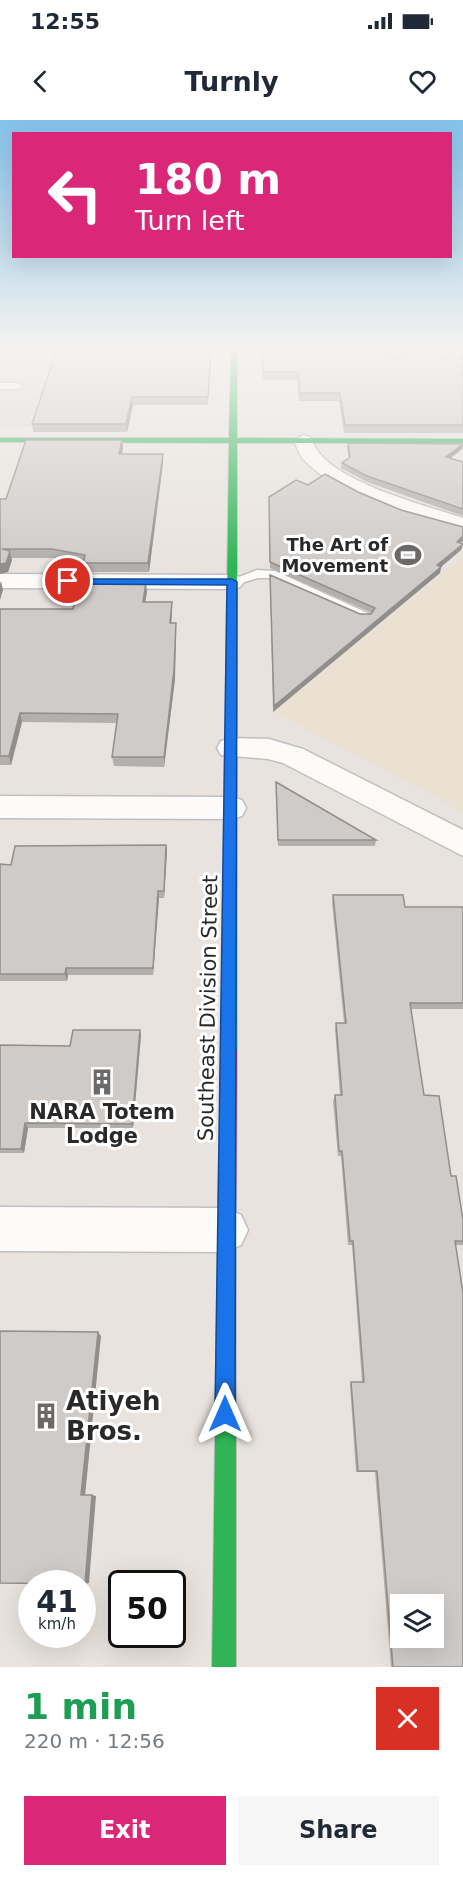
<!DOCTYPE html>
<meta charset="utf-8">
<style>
:root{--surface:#fff;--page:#f6f6f7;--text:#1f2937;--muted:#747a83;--accent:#db2777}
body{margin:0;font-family:"DejaVu Sans",sans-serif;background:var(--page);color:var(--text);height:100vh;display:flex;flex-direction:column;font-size:22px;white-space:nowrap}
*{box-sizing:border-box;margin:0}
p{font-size:20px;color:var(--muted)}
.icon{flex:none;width:33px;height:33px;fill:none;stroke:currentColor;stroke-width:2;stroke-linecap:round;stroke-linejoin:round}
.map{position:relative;height:1547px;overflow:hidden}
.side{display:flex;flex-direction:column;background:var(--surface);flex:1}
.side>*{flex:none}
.banner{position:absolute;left:12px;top:12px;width:440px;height:126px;border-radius:0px;box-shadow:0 6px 24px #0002;background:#db2777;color:#fff;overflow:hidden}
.tools{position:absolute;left:390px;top:1474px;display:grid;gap:12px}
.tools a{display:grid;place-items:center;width:54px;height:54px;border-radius:0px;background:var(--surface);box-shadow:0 6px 24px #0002;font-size:30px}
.speed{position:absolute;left:18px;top:1450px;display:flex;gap:12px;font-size:30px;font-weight:700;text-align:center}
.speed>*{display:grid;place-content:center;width:78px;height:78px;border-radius:50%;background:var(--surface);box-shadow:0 6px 24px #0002;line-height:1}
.speed small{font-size:15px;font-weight:400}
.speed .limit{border:3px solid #111;border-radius:9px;background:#fff;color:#111}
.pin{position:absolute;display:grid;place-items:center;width:51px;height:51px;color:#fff;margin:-26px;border:3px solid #fff;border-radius:50%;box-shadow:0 2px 6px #0007}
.me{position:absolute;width:66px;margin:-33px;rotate:0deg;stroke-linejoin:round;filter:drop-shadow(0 0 4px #0008)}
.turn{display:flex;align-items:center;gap:21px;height:126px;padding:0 24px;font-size:27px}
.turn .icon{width:78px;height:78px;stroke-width:2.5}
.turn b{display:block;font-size:42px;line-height:51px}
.round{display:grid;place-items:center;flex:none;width:63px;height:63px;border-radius:0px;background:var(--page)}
.summary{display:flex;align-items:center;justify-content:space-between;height:102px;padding:0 24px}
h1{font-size:36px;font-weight:800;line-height:45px;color:#1e9e55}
.cta{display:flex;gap:12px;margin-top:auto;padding:12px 24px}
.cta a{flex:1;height:69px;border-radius:0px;background:var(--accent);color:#fff;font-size:24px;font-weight:800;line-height:69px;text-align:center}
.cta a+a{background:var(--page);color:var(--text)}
.status{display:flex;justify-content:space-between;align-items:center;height:42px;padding:0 30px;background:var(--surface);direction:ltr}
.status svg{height:16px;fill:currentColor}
header{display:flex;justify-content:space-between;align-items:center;height:78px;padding:0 24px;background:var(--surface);font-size:27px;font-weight:800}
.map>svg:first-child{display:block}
.industrial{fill:#dbd8da}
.education{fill:#ebe1d2}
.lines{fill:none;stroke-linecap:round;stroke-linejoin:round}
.lane-casing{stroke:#c1bfc0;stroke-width:3}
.street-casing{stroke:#c1bfc0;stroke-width:3}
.fast-casing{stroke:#c1bfc0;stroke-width:2}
.jam-casing{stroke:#c1bfc0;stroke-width:2}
.lane{fill:#fcfbfa;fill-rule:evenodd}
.street{fill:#fcfbfa;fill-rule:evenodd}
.fast{fill:#30b455;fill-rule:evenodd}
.jam{fill:#e5322d;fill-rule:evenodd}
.wall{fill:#b2afac}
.shaded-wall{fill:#918e8c}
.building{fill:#cfcbc8;stroke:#918e8c;stroke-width:1.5;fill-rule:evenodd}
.route{fill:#1a73e8;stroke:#114b97;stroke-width:1.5}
.labels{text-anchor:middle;stroke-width:6;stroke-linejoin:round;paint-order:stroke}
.far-poi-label{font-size:18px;font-weight:bold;fill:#292929;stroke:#fff;text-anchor:end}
.street-label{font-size:21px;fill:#292929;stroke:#fff}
.poi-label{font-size:21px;font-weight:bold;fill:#292929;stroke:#fff}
.near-poi-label{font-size:26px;font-weight:bold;fill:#292929;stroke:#fff;text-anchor:start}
</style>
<div class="status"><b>12:55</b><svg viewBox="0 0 49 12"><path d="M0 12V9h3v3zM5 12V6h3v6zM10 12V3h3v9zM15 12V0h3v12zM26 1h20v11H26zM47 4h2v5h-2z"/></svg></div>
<header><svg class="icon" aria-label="back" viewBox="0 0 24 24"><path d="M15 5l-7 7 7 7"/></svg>Turnly<svg class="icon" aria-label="heart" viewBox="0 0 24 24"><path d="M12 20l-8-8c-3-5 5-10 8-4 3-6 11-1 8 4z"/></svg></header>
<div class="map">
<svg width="463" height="1547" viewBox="0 0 463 1547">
<rect width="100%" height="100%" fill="#e8e3de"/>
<path class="industrial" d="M 0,230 L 129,231 L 84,307 L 0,307 Z"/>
<path class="education" d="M 463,436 L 463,692 L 274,592 Z"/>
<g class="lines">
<g class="lane-casing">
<path id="lane" d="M 387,229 L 395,229 L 398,244 L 392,244 Z
M 435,229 L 443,229 L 446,243 L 440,243 Z
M 0,263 L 18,263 L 23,266 L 18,269 L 0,269 Z
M 257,450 L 275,451 L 372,495 L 370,498 L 360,498 L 269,458 L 258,458 L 232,466 L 226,462 Z"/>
</g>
<g class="street-casing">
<path id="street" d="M 303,315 L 310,317 C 313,322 315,328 319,333 C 345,365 424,385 463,398 L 463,411 C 415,400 340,377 305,341 C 300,336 297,328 294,321 Z
M 0,454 L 232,455 L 240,457 L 244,462 L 240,467 L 232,469 L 0,468 Z
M 231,618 L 269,619 L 303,629 L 463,710 L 463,736 L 283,643 L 268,639 L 221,635 L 217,628 L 221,621 Z
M 0,676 L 231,677 L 242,680 L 246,688 L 242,696 L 231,699 L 0,698 Z
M 0,1087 L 226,1088 L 241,1095 L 248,1110 L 241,1125 L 226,1132 L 0,1131 Z"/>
</g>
<g class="fast-casing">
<path id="fast" d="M 231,229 L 237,229 L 237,318 L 463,319 L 463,323 L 237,323 L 237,930 L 234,935 L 229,937 L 224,935 L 221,930 L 229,323 L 0,322 L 0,318 L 229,318 Z
M 227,1083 L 233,1086 L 236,1092 L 236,1547 L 212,1547 L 218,1092 L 221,1086 Z"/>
</g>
<g class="jam-casing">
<path id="jam" d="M 229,923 L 234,925 L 237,930 L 236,1092 L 233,1098 L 227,1101 L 221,1098 L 218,1092 L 221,930 L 224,925 Z"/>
</g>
<use href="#lane" class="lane"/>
<use href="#street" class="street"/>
<use href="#fast" class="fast"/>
<use href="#jam" class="jam"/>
</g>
<path class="wall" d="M 57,229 L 212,229 L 208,285 L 133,285 L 127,312 L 33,312 L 32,304 Z
M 261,229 L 389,229 L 393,239 L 399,237 L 397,229 L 438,229 L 441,238 L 446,237 L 445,229 L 463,229 L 463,313 L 344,313 L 339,281 L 299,281 L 297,260 L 263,260 Z
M 122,320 L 123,328 L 122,334 L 163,343 L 149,452 L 85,452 L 83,443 L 54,438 L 11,438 L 12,440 L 8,452 L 0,454 L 0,379 L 6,379 Z
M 348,323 L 462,329 L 451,338 L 463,342 L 463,396 L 367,362 L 341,348 L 342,343 L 349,338 L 347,329 Z
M 308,365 L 358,372 L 463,424 L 461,430 L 441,447 L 440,453 L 273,592 L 270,461 L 360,494 L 371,494 L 372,493 L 270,448 L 269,377 Z
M 147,471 L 145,482 L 172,482 L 171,503 L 176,503 L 175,559 L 164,647 L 114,646 L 112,637 L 117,603 L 22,602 L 11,645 L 0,645 L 0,489 L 73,489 Z
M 276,662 L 376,720 L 375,726 L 278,726 Z
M 166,725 L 167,732 L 164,778 L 159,778 L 153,855 L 68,855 L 67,861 L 0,861 L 0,744 L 11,745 Z
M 333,775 L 405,787 L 463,787 L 463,889 L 411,889 L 424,975 L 451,1056 L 463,1100 L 463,1125 L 456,1125 L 463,1547 L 391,1547 L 375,1352 L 356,1352 L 350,1265 L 351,1262 L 362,1262 L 352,1125 L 348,1125 L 341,1036 L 338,1036 L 333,981 L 335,975 L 340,975 L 335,909 L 336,903 L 344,903 L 332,782 Z
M 141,915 L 133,1008 L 28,1008 L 24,1033 L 0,1033 L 0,925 L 70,926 Z"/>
<path class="shaded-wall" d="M 132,277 L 133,285 L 127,312 L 126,304 Z
M 122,320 L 123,328 L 120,343 L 119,334 Z
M 463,324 L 462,329 L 445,342 L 446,337 Z
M 163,334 L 163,343 L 149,452 L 148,443 Z
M 463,416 L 463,421 L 455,428 L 457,422 Z
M 463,424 L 461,430 L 436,451 L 437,445 Z
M 10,431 L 12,440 L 8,452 L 0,454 L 0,444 Z
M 441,447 L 440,453 L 273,592 L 274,586 Z
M 1,461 L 3,470 L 0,480 L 0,464 Z
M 146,462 L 147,471 L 144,491 L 143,482 Z
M 172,482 L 172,491 L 171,512 L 170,503 Z
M 176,503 L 175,559 L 164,647 L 164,637 Z
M 20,593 L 22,602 L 11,645 L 9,636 Z
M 166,725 L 167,732 L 164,778 L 164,771 Z
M 158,771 L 159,778 L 153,855 L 153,848 Z
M 66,848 L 68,855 L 67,861 L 65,854 Z
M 140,910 L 141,915 L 133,1008 L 132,1004 Z
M 25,1003 L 28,1008 L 24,1033 L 21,1029 Z
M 98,1212 L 101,1216 L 85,1376 L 81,1375 Z
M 92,1375 L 96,1376 L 89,1463 L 85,1464 Z"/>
<path class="building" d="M 57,229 L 211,229 L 208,277 L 132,277 L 126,304 L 32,304 Z
M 262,229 L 389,229 L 393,239 L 401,236 L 400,229 L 438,229 L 441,238 L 449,237 L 448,229 L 463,229 L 463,305 L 345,305 L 340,273 L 300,273 L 298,252 L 263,252 Z
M 26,320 L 122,320 L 119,334 L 163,334 L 148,443 L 83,443 L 85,435 L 52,429 L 2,429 L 10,431 L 6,443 L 0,444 L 0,379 L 6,379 Z
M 348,323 L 463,324 L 446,337 L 463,342 L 463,389 L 367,356 L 342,343 L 350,337 Z
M 325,354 L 358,372 L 401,390 L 463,407 L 463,416 L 457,422 L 463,424 L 437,445 L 441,447 L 274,586 L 270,455 L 360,494 L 371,494 L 375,488 L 270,442 L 269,377 L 296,360 L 308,365 Z
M 79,461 L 146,462 L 143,482 L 172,482 L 170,503 L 176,503 L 174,550 L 164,637 L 112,637 L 118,594 L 20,593 L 9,636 L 0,636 L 0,489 L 73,489 Z
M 276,662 L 376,720 L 278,720 Z
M 166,725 L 164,771 L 158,771 L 153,848 L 66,848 L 65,854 L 0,854 L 0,744 L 11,745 L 15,726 Z
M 333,775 L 403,775 L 405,787 L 463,787 L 463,883 L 410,883 L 424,975 L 439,976 L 451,1056 L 456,1056 L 463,1100 L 463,1121 L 455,1121 L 463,1173 L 463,1547 L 393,1547 L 377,1351 L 358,1351 L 351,1262 L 364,1262 L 353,1121 L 350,1121 L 342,1031 L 339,1031 L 335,975 L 342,975 L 336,903 L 346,903 ZM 400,1485 L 434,1485 L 434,1518 L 400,1518 Z
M 73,910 L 140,910 L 132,1004 L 25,1003 L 21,1029 L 0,1029 L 0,925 L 70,926 Z
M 0,1211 L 98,1212 L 81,1375 L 92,1375 L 85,1464 L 0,1463 Z"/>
<linearGradient id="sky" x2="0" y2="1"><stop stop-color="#84c2e9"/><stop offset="0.51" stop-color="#f5f2f0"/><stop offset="1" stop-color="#f5f2f0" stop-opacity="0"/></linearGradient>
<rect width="463" height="446" fill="url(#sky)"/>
<path class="route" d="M 65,459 L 232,459 L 237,462 L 235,1294 L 232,1301 L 225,1304 L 218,1301 L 215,1294 L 227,465 L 68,464 L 64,461 Z"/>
<defs>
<g id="stadium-bare" transform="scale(2.07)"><path d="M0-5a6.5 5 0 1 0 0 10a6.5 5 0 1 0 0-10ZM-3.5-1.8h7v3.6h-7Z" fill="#6c6a68" stroke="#fff" stroke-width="2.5" paint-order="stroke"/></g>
<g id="building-bare" transform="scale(2.07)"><path d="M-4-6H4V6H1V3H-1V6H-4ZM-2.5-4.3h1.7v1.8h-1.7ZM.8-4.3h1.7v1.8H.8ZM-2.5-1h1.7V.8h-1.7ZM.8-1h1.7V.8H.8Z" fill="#6c6a68" stroke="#fff" stroke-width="2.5" paint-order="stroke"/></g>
</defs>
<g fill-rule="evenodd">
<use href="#stadium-bare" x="408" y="435"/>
<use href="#building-bare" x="102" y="962"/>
<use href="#building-bare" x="46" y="1296"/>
</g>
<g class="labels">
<g class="far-poi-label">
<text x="388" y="431">The Art of<tspan x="388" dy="21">Movement</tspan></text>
</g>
<g class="street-label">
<text transform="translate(208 888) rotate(-89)" y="7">Southeast Division Street</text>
</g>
<g class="poi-label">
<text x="102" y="999">NARA Totem<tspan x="102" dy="24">Lodge</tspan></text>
</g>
<g class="near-poi-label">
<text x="66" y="1290">Atiyeh<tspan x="66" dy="30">Bros.</tspan></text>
</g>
</g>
</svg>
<div class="tools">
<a><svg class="icon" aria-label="layers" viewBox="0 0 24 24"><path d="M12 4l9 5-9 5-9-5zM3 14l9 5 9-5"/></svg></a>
</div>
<div class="speed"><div>41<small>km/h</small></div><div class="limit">50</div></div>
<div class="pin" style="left:68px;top:461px;background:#d93025"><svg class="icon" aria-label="arrive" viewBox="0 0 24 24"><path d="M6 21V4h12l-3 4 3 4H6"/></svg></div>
<svg class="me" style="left:225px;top:1294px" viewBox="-20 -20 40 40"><path d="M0-17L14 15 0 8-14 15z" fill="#1a73e8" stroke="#fff" stroke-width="4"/></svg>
<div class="banner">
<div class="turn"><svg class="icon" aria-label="left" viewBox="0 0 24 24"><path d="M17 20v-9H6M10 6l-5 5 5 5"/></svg><div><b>180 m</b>Turn left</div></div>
</div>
</div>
<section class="side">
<div class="summary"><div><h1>1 min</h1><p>220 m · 12:56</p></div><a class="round" style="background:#d93025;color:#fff"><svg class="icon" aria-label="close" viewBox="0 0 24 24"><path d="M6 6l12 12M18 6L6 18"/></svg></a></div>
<div class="cta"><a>Exit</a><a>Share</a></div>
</section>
